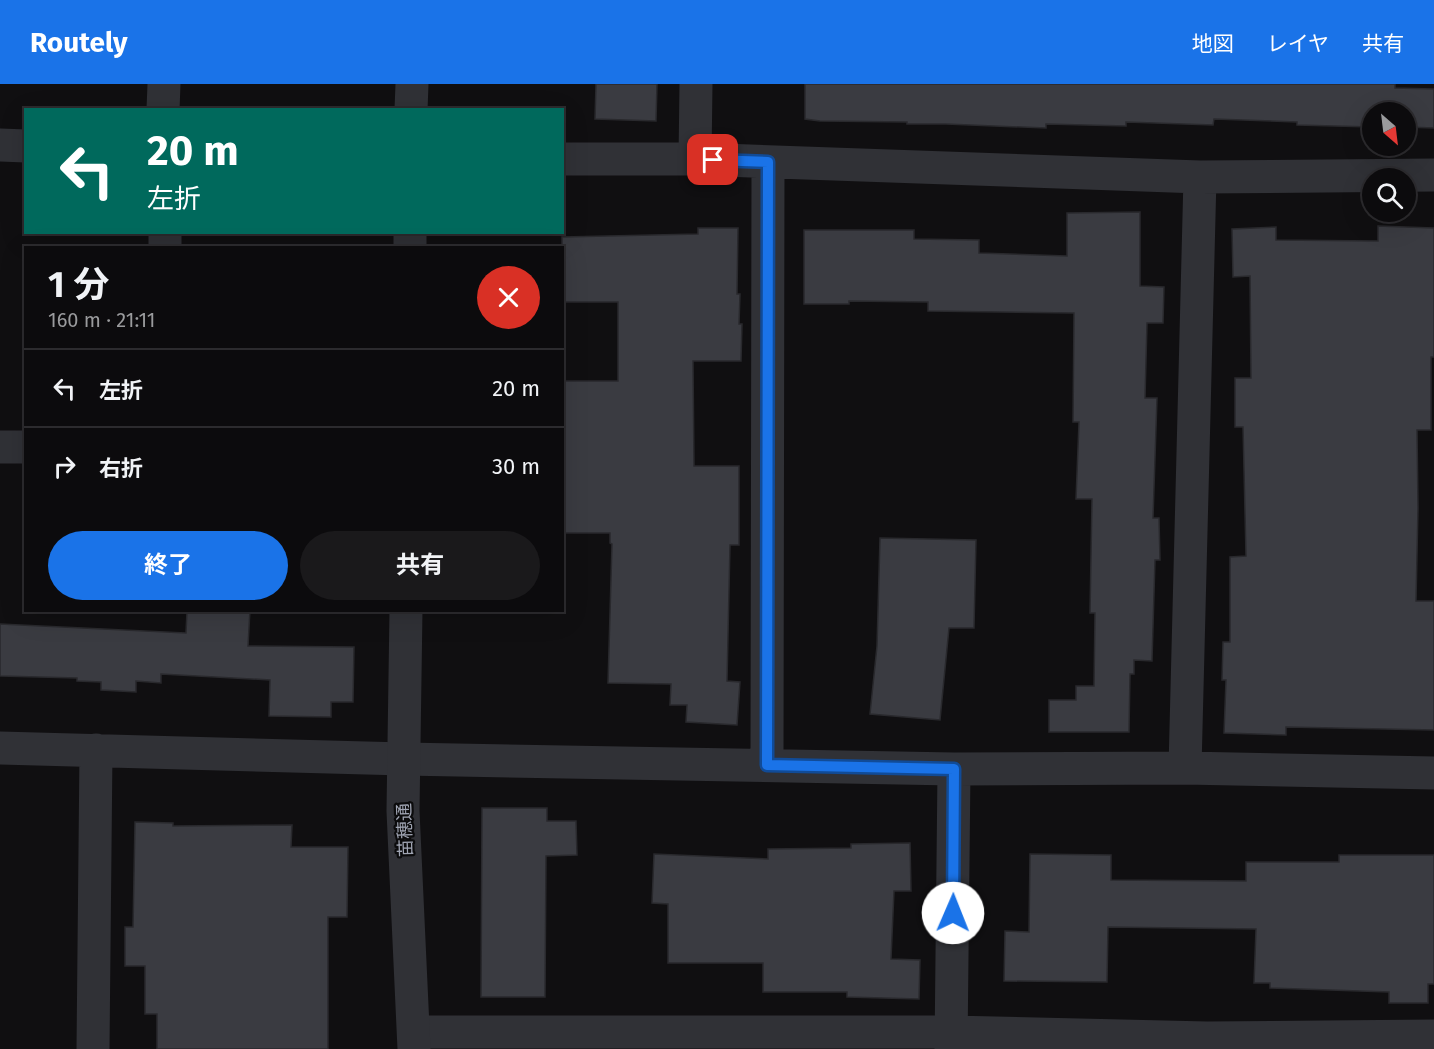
<!DOCTYPE html>
<html lang="ja">
<meta charset="utf-8">
<style>
:root{--surface:#0c0b0d;--page:#1a191b;--text:#f1f3f6;--muted:#9a9b9d;--line:#2c2b2e;--accent:#1a73e8}
body{margin:0;font-family:"Fira Sans","Noto Sans JP",sans-serif;background:var(--page);color:var(--text);height:100vh;display:flex;flex-direction:column;font-size:22px;white-space:nowrap}
*{box-sizing:border-box;margin:0}
p{font-size:20px;color:var(--muted)}
.icon{flex:none;width:33px;height:33px;fill:none;stroke:currentColor;stroke-width:2;stroke-linecap:round;stroke-linejoin:round}
.map{position:relative;flex:1;overflow:hidden}
.side{position:absolute;left:24px;top:162px;width:540px;height:366px;display:flex;flex-direction:column;background:var(--surface);border-radius:0px;box-shadow:0 6px 24px #0002,0 0 0 2px var(--line)}
.side>*{flex:none}
.hud{position:absolute;left:24px;top:24px;width:540px;height:126px;border-radius:0px;box-shadow:0 6px 24px #0002,0 0 0 2px var(--line);background:#00695c;color:#fff;overflow:hidden}
.needle{width:39px;rotate:152deg}
.tools{position:absolute;left:1362px;top:18px;display:grid;gap:12px}
.tools a{display:grid;place-items:center;width:54px;height:54px;border-radius:50%;background:var(--surface);box-shadow:0 6px 24px #0002,0 0 0 2px var(--line);font-size:30px}
.pin{position:absolute;display:grid;place-items:center;width:51px;height:51px;color:#fff;margin:-26px;border-radius:12px;box-shadow:0 3px 9px #0006}
.me{position:absolute;width:66px;margin:-33px;rotate:1deg;stroke-linejoin:round;filter:drop-shadow(0 0 4px #0008)}
.turn{display:flex;align-items:center;gap:21px;height:126px;padding:0 24px;font-size:27px}
.turn .icon{width:78px;height:78px;stroke-width:2.5}
.turn b{display:block;font-size:42px;line-height:51px}
.round{display:grid;place-items:center;flex:none;width:63px;height:63px;border-radius:32px;background:var(--page)}
.head{display:flex;align-items:center;justify-content:space-between;height:102px;padding:0 24px}
h1{font-size:36px;font-weight:700;line-height:45px}
.action{display:flex;gap:12px;margin-top:auto;padding:12px 24px}
.action a{flex:1;height:69px;border-radius:36px;background:var(--accent);color:#fff;font-size:24px;font-weight:700;line-height:69px;text-align:center}
.action a+a{background:var(--page);color:var(--text)}
ul{padding:0;list-style:none}
li{display:flex;align-items:center;gap:18px;height:78px;padding:0 24px;border-top:2px solid var(--line)}
li div{flex:1}
li b{display:block;font-size:22px}
li em{font-style:normal}
header{display:flex;align-items:center;gap:36px;box-sizing:border-box;height:84px;padding:0 30px;background:var(--accent);color:#fff}
header strong{font-size:28px}
nav{display:flex;gap:33px;margin-inline-start:auto;font-size:21px}
.map>svg:first-child{display:block}
.building{fill:#3a3b41;stroke:#29292d;stroke-width:1.5}
.lines{fill:none;stroke-linecap:round;stroke-linejoin:round}
.minor{stroke:#303136;stroke-width:33}
.tertiary{stroke:#303136;stroke-width:33}
.route-casing{stroke:#114b97;stroke-width:15}
.route{stroke:#1a73e8;stroke-width:10}
.labels{text-anchor:middle;stroke-width:4.5;stroke-linejoin:round;paint-order:stroke}
.street-label{font-size:18px;fill:#a0a5b3;stroke:#0b0b0c}
</style>
<header>
<strong>Routely</strong>
<nav><a>地図</a><a>レイヤ</a><a>共有</a></nav>
</header>
<div class="map">
<svg width="1434" height="965" viewBox="0 0 1434 965">
<rect width="100%" height="100%" fill="#100f11"/>
<path class="building" d="M 596,0 L 657,0 L 656,37 L 595,35 Z
M 805,0 L 1395,0 L 1395,4 L 1434,5 L 1434,44 L 1406,43 L 1406,28 L 1372,28 L 1372,43 L 1297,41 L 1297,38 L 1214,35 L 1213,41 L 1126,38 L 1126,42 L 1046,40 L 1046,44 L 946,40 L 907,40 L 907,38 L 820,37 L 805,35 Z
M 1140,128 L 1140,202 L 1164,203 L 1163,239 L 1147,239 L 1145,314 L 1157,314 L 1153,434 L 1159,434 L 1160,476 L 1155,476 L 1152,577 L 1134,576 L 1134,590 L 1130,590 L 1129,648 L 1049,648 L 1049,616 L 1076,616 L 1076,602 L 1094,602 L 1095,529 L 1090,529 L 1092,415 L 1076,415 L 1079,338 L 1073,338 L 1074,229 L 928,227 L 928,218 L 849,217 L 849,220 L 804,220 L 804,146 L 914,146 L 914,155 L 979,156 L 979,169 L 1067,172 L 1067,129 Z
M 1378,142 L 1434,144 L 1434,273 L 1431,273 L 1431,346 L 1417,346 L 1418,424 L 1416,517 L 1434,517 L 1434,646 L 1286,643 L 1286,651 L 1224,649 L 1226,596 L 1222,596 L 1223,558 L 1230,558 L 1230,473 L 1246,472 L 1243,343 L 1235,343 L 1235,294 L 1251,294 L 1250,192 L 1233,193 L 1232,145 L 1276,143 L 1276,156 L 1378,157 Z
M 698,144 L 738,144 L 737,210 L 740,210 L 739,240 L 742,240 L 741,277 L 693,277 L 694,382 L 739,382 L 739,461 L 730,461 L 727,597 L 740,598 L 737,641 L 686,638 L 687,621 L 670,621 L 671,600 L 608,599 L 612,460 L 610,459 L 610,449 L 562,449 L 562,297 L 618,297 L 618,218 L 562,218 L 562,153 L 698,150 Z
M 880,454 L 976,456 L 974,544 L 949,544 L 940,636 L 870,630 L 877,562 Z
M 187,526 L 250,526 L 248,562 L 354,563 L 353,618 L 331,618 L 331,633 L 269,632 L 270,596 L 161,590 L 161,599 L 136,597 L 136,608 L 101,606 L 101,598 L 77,597 L 77,594 L 0,592 L 0,540 L 186,549 Z
M 482,724 L 547,724 L 547,737 L 576,737 L 577,771 L 546,772 L 545,913 L 481,913 Z
M 135,738 L 173,739 L 173,742 L 292,741 L 291,763 L 348,763 L 347,833 L 328,833 L 328,965 L 157,965 L 157,930 L 145,930 L 145,882 L 125,882 L 125,843 L 133,843 Z
M 910,759 L 911,807 L 894,807 L 891,875 L 920,876 L 919,915 L 847,913 L 847,908 L 763,908 L 763,879 L 668,879 L 668,820 L 652,819 L 654,770 L 768,775 L 768,765 L 851,764 L 851,760 Z
M 1030,770 L 1111,771 L 1111,796 L 1246,797 L 1246,778 L 1339,778 L 1339,771 L 1434,771 L 1434,900 L 1428,900 L 1428,919 L 1389,919 L 1389,908 L 1270,904 L 1270,899 L 1254,899 L 1256,845 L 1108,843 L 1107,898 L 1004,897 L 1005,847 L 1029,848 Z"/>
<g class="lines">
<path class="minor" d="M 163,26 L 164,0
M 0,61 L 26,62
M 562,75 L 695,75 L 1200,93 L 1434,91
M 695,75 L 696,0
M 165,148 L 165,164
M 0,363 L 26,363
M 0,664 L 404,675 L 954,685 L 1185,684 L 1434,689
M 767,681 L 768,78
M 1185,684 L 1200,93
M 414,948 L 951,948 L 1207,954 L 1434,952
M 93,965 L 96,666
M 951,965 L 954,685"/>
<path class="tertiary" d="M 411,26 L 412,0
M 410,164 L 410,148
M 406,526 L 403,727 L 414,965"/>
</g>
<g class="lines">
<g class="route-casing">
<path id="route" d="M 713,76 L 768,78 L 767,681 L 954,685 L 953,829"/>
</g>
<use href="#route" class="route"/>
</g>
<g class="labels">
<g class="street-label">
<text transform="translate(405 746) rotate(-92)" y="6">苗穂通</text>
</g>
</g>
</svg>
<div class="tools">
<a><svg class="needle" viewBox="-14 -14 28 28"><path d="M0-13l5 13h-10z" fill="#e53935"/><path d="M0 13l5-13h-10z" fill="#9a9b9d"/></svg></a>
<a><svg class="icon" aria-label="search" viewBox="0 0 24 24"><circle cx="10" cy="10" r="6"/><path d="M15 15l6 6"/></svg></a>
</div>
<div class="pin" style="left:713px;top:76px;background:#d93025"><svg class="icon" aria-label="arrive" viewBox="0 0 24 24"><path d="M6 21V4h12l-3 4 3 4H6"/></svg></div>
<svg class="me" style="left:953px;top:829px" viewBox="-20 -20 40 40"><circle r="19" fill="#fff"/><path d="M0-13L10 11 0 6-10 11z" fill="#1a73e8"/></svg>
<div class="hud">
<div class="turn"><svg class="icon" aria-label="left" viewBox="0 0 24 24"><path d="M17 20v-9H6M10 6l-5 5 5 5"/></svg><div><b>20 m</b>左折</div></div>
</div>
<section class="side">
<div class="head"><div><h1>1 分</h1><p>160 m · 21:11</p></div><a class="round" style="background:#d93025;color:#fff"><svg class="icon" aria-label="close" viewBox="0 0 24 24"><path d="M6 6l12 12M18 6L6 18"/></svg></a></div>
<ul>
<li><svg class="icon" aria-label="left" viewBox="0 0 24 24"><path d="M17 20v-9H6M10 6l-5 5 5 5"/></svg><div><b>左折</b></div><em>20 m</em></li>
<li><svg class="icon" aria-label="right" viewBox="0 0 24 24"><path d="M7 20v-9h11M14 6l5 5-5 5"/></svg><div><b>右折</b></div><em>30 m</em></li>
</ul>
<div class="action"><a>終了</a><a>共有</a></div>
</section>
</div>
